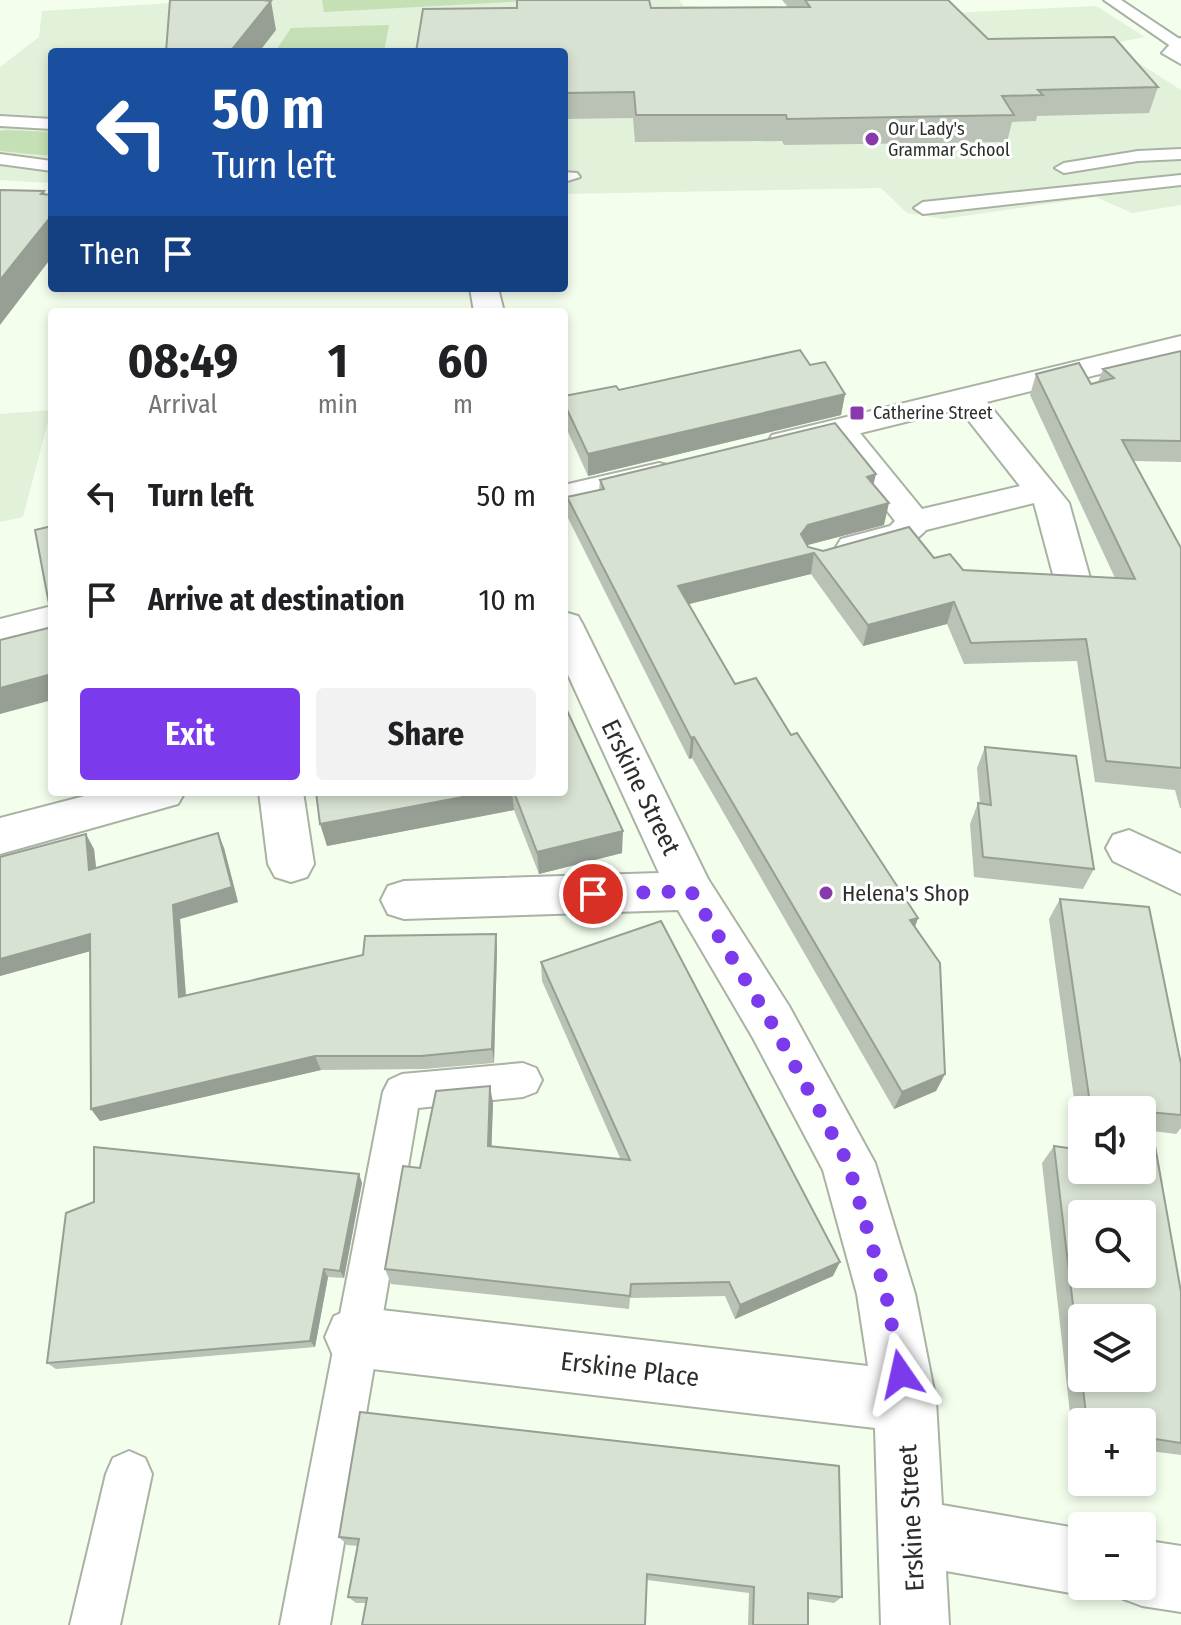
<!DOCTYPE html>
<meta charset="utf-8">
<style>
:root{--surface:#fff;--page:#f2f2f2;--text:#202124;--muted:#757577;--accent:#7c3aed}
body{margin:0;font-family:"Fira Sans Condensed",sans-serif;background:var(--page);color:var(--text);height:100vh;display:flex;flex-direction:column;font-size:30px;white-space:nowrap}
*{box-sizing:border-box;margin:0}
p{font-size:26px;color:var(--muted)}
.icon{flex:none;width:44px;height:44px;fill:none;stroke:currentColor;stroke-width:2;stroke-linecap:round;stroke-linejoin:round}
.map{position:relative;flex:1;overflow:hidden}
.panel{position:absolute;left:48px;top:308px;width:520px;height:488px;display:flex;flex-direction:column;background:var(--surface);border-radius:8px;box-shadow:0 4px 12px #0003}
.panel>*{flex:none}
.top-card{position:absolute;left:48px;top:48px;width:520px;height:244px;border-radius:8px;box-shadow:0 4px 12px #0003;background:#1a4fa0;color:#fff;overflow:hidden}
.buttons{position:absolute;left:1068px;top:1096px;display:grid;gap:16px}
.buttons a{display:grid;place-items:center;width:88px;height:88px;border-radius:8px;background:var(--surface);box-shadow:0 4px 12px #0003;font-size:40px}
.pin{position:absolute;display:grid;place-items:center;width:68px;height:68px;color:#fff;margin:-34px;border:4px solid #fff;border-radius:50%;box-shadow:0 2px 8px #0007}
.me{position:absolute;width:88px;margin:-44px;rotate:349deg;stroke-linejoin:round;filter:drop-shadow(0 0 6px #0008)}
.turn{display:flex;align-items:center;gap:28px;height:168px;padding:0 32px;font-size:36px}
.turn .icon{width:104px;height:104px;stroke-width:2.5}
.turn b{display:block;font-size:56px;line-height:68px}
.then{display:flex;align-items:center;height:76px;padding:0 32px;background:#0003;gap:16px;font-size:30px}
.eta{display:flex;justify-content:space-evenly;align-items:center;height:136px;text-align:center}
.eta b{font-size:48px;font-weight:700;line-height:56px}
.button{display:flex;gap:16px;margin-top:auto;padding:16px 32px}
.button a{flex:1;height:92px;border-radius:8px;background:var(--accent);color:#fff;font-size:32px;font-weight:700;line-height:92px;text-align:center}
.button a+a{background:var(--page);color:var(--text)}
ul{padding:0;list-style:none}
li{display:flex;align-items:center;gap:24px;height:104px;padding:0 32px}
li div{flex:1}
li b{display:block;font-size:30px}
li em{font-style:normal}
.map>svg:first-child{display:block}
.built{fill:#e2f1da}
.green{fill:#c4e0b4}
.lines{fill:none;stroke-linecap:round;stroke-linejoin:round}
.lane-casing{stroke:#a9b2a3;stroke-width:4}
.street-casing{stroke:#a9b2a3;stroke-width:4}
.primary-casing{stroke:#a9b2a3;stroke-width:4}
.lane{fill:#fff;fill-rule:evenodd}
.street{fill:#fff;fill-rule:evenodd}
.primary{fill:#fff;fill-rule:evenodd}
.wall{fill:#bac2b5;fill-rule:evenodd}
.shaded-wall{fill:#979e93}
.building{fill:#d8e2d2;stroke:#979e93;stroke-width:2;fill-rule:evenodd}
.route{stroke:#7c3aed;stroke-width:14;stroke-dasharray:0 25.2}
.poi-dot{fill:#8839aa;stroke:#fff;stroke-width:3}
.labels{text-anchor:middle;stroke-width:6;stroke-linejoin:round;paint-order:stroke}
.far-poi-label{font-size:18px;fill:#2b2f29;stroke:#fff;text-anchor:start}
.poi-label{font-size:22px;fill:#2b2f29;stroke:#fff;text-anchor:start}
.near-street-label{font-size:26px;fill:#2b2f29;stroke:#fff}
</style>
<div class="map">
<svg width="1181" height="1625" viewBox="0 0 1181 1625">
<rect width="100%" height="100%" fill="#f3feed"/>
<path class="built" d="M 222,0 L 679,0 L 684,6 L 698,6 L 710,24 L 1096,6 L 1145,37 L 1109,44 L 1181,90 L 1181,205 L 1132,213 L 1096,197 L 943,219 L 907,213 L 881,188 L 564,194 L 564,52 L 52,52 L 52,183 L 0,180 L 0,67 L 39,37 L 42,11 Z
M 51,410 L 23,517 L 0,522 L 0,414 Z"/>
<path class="green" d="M 322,0 L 545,0 L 324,12 Z
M 389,25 L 384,52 L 275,52 L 291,28 Z
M 6,130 L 52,132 L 52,156 L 0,151 L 0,131 Z"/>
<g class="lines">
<g class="lane-casing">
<path id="lane" d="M 1104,0 L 1121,0 L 1181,40 L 1181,48 L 1172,47 Z
M 0,116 L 52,119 L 52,129 L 0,126 Z
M 1181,149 L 1181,159 L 1138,161 L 1064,173 L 1055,168 L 1064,163 L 1138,151 Z
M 0,154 L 52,161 L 52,171 L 0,164 Z
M 564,172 L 577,173 L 580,177 L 564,182 Z
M 1181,175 L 1181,185 L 923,214 L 914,208 L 923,202 Z
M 523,1063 L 536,1068 L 542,1080 L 536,1092 L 523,1097 L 418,1108 L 330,1625 L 280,1625 L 383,1092 L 389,1080 L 402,1074 Z
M 129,1451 L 145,1458 L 152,1474 L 120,1625 L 70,1625 L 106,1474 L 113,1458 Z"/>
</g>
<g class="street-casing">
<path id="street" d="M 1181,38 L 1181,64 L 1162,53 L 1174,40 Z
M 470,288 L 498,288 L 504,312 L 474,312 Z
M 967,389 L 978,391 L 1069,503 L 1090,578 L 1085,587 L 1072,590 L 1059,587 L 1054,578 L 1034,503 L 926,530 C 910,549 866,562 841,555 L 836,547 L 841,539 L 890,526 L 895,521 L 824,429 L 829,422 L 840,419 L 851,422 L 922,509 L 1020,486 L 951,398 L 956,391 Z
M 564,612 L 578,616 L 583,625 L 708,879 L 789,1006 L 875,1163 L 915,1294 L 936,1401 L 942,1505 L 1082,1529 L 1082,1586 L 1104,1586 L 1082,1595 L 946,1571 L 949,1625 L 881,1625 L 875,1428 L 355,1367 L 334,1358 L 325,1337 L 334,1316 L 355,1307 L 868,1366 L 857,1294 L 823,1170 L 753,1038 L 678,910 L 404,919 L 388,914 L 381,900 L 388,886 L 404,881 L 659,873 L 564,666 Z
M 100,792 L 185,792 L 178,804 L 0,854 L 0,818 Z
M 259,792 L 303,792 L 314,864 L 307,877 L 291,882 L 275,877 L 268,864 Z
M 1129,830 L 1181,854 L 1181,894 L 1113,861 L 1106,848 L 1113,835 Z
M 1142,1540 L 1181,1546 L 1181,1612 L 1142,1606 L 1118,1597 L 1114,1586 L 1142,1586 Z"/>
</g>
<g class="primary-casing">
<path id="primary" d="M 1181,336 L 1181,354 L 784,452 L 772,449 L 768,442 L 772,435 Z
M 659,463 L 671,466 L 676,473 L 671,480 L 564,507 L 564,485 Z
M 52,606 L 52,632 L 0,645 L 0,619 Z"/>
</g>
<use href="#lane" class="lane"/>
<use href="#street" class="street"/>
<use href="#primary" class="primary"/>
</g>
<path class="wall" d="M 782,0 L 948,0 L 988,39 L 1158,87 L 1149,113 L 1037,116 L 1036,121 L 1012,122 L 1007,142 L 784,145 L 782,141 L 635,142 L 633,118 L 564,119 L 564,52 L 651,8 L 788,7 Z
M 1181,351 L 1181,462 L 1134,461 L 1181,548 L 1181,808 L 1180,808 L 1175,790 L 1095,782 L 1077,661 L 964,664 L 947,624 L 863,646 L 811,574 L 689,604 L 735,684 L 791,735 L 918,918 L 915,927 L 945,1074 L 936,1091 L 894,1109 L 692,758 L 689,759 L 568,518 L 567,497 L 599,490 L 600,480 L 874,485 L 884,525 L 807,545 L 808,547 L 823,551 L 934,558 L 963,570 L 1115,578 L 1030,395 L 1036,374 L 1091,384 L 1098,382 L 1103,369 Z
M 810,365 L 845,394 L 841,415 L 588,476 L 564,423 L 564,396 L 619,390 Z
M 985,747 L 1094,869 L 1083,889 L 974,877 L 970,824 L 978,803 L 980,804 L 977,768 Z
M 316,792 L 564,792 L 622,853 L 539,874 L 514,810 L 327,846 Z
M 218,833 L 224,848 L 238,902 L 180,919 L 186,995 L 496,934 L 497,949 L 494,1063 L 424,1069 L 321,1070 L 100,1121 L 91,1109 L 90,951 L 0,976 L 0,857 L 94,849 L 96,868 Z
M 1060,899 L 1181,1064 L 1181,1128 L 1176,1134 L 1153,1131 L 1181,1292 L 1181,1455 L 1142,1450 L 1142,1422 L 1082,1422 L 1082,1442 L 1073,1440 L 1042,1163 L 1054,1146 L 1081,1149 L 1049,919 ZM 1082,1110 L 1142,1110 L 1082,1170 Z
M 541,962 L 833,1276 L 735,1319 L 725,1296 L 630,1298 L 629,1309 L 391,1284 L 385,1269 L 420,1168 L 493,1103 L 491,1146 L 621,1160 L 542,981 Z
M 359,1174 L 362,1183 L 344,1278 L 328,1277 L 315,1347 L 56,1369 L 47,1363 Z
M 339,1537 L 842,1597 L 834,1603 L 808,1599 L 808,1625 L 748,1625 L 749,1593 L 647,1580 L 366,1603 L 356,1603 L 348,1597 L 358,1546 L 347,1545 Z"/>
<path class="shaded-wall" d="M 271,1 L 276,30 L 259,52 L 230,52 Z
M 44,191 L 52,214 L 52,257 L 0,325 L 0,280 L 41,194 Z
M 845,394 L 841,415 L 588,476 L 588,454 Z
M 876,474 L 871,495 L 867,477 Z
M 889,503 L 884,525 L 804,546 L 801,534 L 808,525 Z
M 814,553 L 811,574 L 677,607 L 678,586 Z
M 954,602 L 947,624 L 863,646 L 868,625 Z
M 52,674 L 52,700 L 0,714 L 0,688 Z
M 694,737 L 692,758 L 689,759 L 691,738 Z
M 489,792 L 512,792 L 514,810 L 327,846 L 320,824 Z
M 623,831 L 622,853 L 539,874 L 537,852 Z
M 218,833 L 224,848 L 238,902 L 180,919 L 187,1011 L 179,997 L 173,905 Z
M 86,834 L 94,849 L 98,885 L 89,870 Z
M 918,918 L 911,937 L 910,920 Z
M 90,934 L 98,949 L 0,976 L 0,959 Z
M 496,934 L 497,949 L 494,1063 L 492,1049 Z
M 315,1056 L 321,1070 L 100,1121 L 91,1109 Z
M 945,1074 L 936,1091 L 894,1109 L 902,1092 Z
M 490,1086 L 493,1103 L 491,1163 L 488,1146 Z
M 359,1174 L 362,1183 L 344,1278 L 340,1271 Z
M 840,1262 L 833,1276 L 735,1319 L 740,1305 Z
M 324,1269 L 328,1277 L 315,1347 L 310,1341 Z"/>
<path class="building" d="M 170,0 L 262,0 L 271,1 L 230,52 L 166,52 Z
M 517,0 L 649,0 L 651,8 L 810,7 L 805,0 L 948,0 L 988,39 L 1114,37 L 1158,87 L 1038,90 L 1043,95 L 1002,96 L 1014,115 L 787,119 L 786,115 L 636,115 L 634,92 L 564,93 L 564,52 L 416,52 L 423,9 L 517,8 Z
M 0,190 L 44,191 L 41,194 L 52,195 L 52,215 L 0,280 Z
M 800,350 L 810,365 L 825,362 L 845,394 L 588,454 L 564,403 L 564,396 L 616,386 L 619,390 Z
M 1181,351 L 1181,441 L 1122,440 L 1181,548 L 1181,768 L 1106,761 L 1086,639 L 971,643 L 954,602 L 868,625 L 814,553 L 678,586 L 735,684 L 756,678 L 791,735 L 797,733 L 918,918 L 910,920 L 940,963 L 945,1074 L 902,1092 L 694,737 L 691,738 L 567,497 L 604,489 L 600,480 L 835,423 L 876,474 L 867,477 L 889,503 L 808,525 L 801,534 L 808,547 L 823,551 L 909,527 L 934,558 L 950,554 L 963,570 L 1135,579 L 1036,374 L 1079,363 L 1091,384 L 1114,378 L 1103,369 Z
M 52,526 L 52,620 L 35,530 Z
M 52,627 L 52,674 L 0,688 L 0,640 Z
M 564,704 L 623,831 L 537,852 L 514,792 L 564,792 Z
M 985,747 L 1076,756 L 1094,869 L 983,857 L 978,803 L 991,805 Z
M 316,792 L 489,792 L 320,824 Z
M 218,833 L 232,887 L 173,905 L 179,997 L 363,955 L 365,936 L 496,934 L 492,1049 L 421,1056 L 315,1056 L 91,1109 L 90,934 L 0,959 L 0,857 L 86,834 L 89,870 Z
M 1060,899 L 1149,907 L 1181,1064 L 1181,1115 L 1149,1112 L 1181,1292 L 1181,1443 L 1142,1437 L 1142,1422 L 1087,1422 L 1054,1146 L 1082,1150 L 1082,1170 L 1142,1170 L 1142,1110 L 1091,1110 ZM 1082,1214 L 1142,1214 L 1142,1274 L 1082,1274 ZM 1082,1318 L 1142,1318 L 1142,1378 L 1082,1378 Z
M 661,921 L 840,1262 L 740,1305 L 729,1282 L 631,1284 L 630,1296 L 385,1269 L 403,1166 L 420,1168 L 436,1091 L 490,1086 L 488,1146 L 630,1160 L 541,962 Z
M 94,1147 L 359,1174 L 340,1271 L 324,1269 L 310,1341 L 47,1363 L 66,1213 L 94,1202 Z
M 360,1412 L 839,1466 L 842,1597 L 808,1593 L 808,1625 L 753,1625 L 754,1587 L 647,1574 L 645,1625 L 362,1625 L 367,1598 L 348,1597 L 359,1539 L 339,1537 Z"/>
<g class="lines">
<path class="route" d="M 593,894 L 691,891 L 771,1022 L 848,1163 L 886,1294 L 901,1374"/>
</g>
<g class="poi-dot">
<circle cx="872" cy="139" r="8"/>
<rect x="849" y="405" width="16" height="16" rx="4"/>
<circle cx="826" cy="893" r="8"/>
</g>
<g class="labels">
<g class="far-poi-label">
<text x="888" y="135">Our Lady's<tspan x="888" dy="21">Grammar School</tspan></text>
<text x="873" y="419">Catherine Street</text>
</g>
<g class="poi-label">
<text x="842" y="901">Helena's Shop</text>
</g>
<g class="near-street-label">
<text transform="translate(641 787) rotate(64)" y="9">Erskine Street</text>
<text transform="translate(630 1369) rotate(7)" y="9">Erskine Place</text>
<text transform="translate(911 1518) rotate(-93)" y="9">Erskine Street</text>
</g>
</g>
</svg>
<div class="buttons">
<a><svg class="icon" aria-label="sound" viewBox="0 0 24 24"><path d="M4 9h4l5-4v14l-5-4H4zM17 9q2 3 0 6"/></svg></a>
<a><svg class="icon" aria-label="search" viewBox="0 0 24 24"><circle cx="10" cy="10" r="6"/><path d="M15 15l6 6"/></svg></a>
<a><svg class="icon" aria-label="layers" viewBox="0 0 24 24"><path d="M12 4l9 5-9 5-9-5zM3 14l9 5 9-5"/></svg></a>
<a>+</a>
<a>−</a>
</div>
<div class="pin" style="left:593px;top:894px;background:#d93025"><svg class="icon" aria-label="arrive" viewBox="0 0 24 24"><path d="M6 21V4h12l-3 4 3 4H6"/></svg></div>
<svg class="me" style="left:901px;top:1374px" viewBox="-20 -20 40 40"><path d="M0-17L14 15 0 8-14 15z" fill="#7c3aed" stroke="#fff" stroke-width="4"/></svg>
<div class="top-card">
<div class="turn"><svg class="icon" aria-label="left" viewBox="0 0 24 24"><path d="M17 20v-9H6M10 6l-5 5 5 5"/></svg><div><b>50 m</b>Turn left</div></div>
<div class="then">Then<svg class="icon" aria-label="arrive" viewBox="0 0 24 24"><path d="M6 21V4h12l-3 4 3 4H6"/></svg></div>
</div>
<section class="panel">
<div class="eta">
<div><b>08:49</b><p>Arrival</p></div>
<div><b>1</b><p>min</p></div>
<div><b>60</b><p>m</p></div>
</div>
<ul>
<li><svg class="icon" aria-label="left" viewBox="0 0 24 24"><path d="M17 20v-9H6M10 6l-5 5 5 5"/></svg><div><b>Turn left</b></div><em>50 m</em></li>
<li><svg class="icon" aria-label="arrive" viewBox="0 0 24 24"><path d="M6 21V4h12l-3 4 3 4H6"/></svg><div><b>Arrive at destination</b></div><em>10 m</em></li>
</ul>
<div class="button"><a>Exit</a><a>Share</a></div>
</section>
</div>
